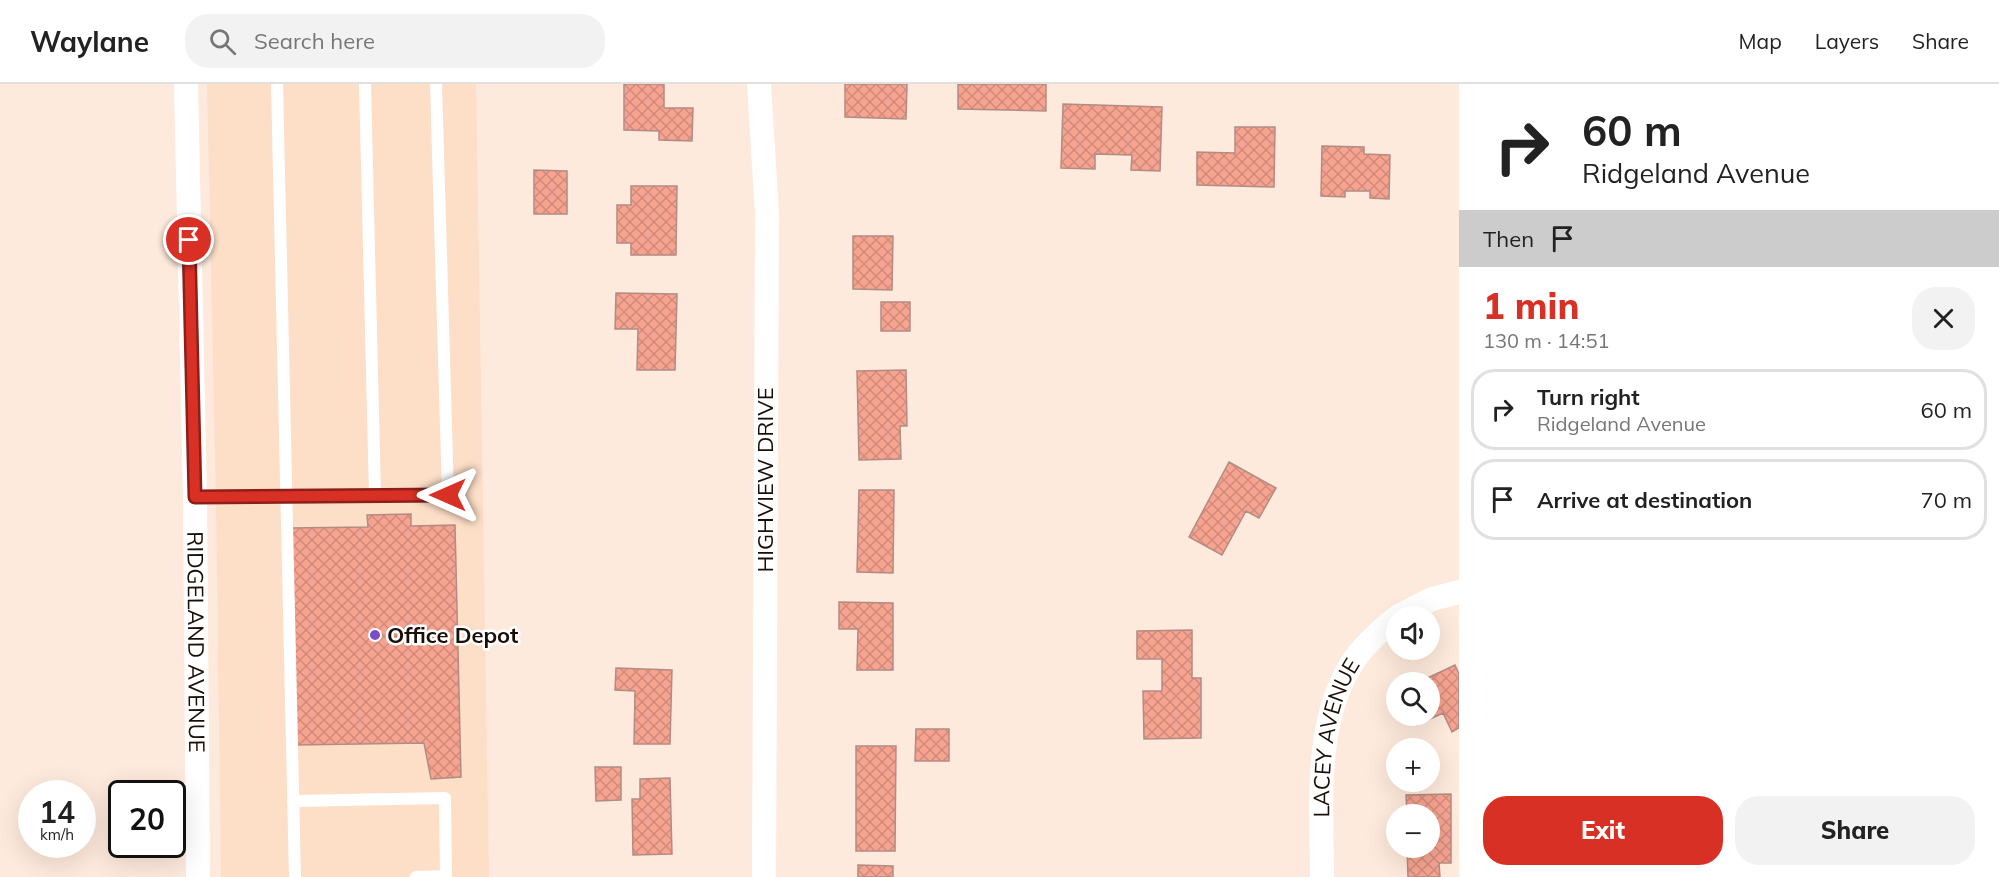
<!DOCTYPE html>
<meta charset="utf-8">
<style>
:root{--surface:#fff;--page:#f2f2f2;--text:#222;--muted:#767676;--line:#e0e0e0;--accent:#d93025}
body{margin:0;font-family:Mulish,sans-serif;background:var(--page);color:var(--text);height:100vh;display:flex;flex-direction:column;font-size:22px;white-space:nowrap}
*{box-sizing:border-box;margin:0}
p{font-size:20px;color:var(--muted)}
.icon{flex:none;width:33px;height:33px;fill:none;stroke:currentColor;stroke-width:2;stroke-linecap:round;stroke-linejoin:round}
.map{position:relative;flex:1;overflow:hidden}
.details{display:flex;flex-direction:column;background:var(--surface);width:540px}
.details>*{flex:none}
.hud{background:#fff;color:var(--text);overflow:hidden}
.buttons{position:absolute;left:1386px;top:522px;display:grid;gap:12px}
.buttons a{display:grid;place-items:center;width:54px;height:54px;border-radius:50%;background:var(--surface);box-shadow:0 6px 24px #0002;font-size:30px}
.speed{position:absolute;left:18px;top:696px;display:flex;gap:12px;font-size:30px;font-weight:700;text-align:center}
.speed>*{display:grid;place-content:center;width:78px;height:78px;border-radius:50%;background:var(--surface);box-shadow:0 6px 24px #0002;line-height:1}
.speed small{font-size:15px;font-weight:400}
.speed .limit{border:3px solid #111;border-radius:9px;background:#fff;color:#111}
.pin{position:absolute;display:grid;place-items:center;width:51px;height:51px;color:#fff;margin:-26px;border:3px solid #fff;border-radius:50%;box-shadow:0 2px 6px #0007}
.me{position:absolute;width:66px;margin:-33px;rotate:270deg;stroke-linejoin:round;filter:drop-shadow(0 0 4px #0008)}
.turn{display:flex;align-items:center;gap:21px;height:126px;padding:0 24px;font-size:27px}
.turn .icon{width:78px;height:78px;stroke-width:2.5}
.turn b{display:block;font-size:42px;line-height:51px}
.then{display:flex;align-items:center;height:57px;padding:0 24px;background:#0003;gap:12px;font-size:22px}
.round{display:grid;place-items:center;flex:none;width:63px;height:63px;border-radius:24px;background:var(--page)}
.summary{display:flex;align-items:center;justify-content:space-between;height:102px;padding:0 24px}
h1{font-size:36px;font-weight:800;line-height:45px;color:var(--accent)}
.button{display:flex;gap:12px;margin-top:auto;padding:12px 24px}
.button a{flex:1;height:69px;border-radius:24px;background:var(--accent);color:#fff;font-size:24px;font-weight:800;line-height:69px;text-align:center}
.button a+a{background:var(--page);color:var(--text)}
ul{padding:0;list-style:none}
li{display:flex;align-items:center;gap:18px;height:81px;margin:0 12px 9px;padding:0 12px;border:3px solid var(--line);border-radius:24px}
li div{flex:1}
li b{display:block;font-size:22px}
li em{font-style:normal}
header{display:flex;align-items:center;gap:36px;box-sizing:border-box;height:84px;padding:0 30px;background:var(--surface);border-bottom:2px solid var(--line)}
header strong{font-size:28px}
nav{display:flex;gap:33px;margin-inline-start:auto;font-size:21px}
.search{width:420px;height:54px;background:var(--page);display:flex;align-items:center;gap:15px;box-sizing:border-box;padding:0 21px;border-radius:24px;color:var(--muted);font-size:22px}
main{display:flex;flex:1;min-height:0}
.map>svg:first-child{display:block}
.built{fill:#fddec7}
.building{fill:url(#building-cross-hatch);stroke:#b28c84;stroke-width:1.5}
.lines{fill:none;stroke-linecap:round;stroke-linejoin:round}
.service{stroke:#fff;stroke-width:12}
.minor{stroke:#fff;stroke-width:24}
.route-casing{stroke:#8d1f18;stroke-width:15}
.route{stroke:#d93025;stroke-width:10}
.poi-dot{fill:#7b4ec7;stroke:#fff;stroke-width:2}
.labels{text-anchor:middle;stroke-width:5;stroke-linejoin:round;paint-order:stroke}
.street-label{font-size:22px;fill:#1a0f07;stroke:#fff}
.poi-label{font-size:22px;font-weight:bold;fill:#1a0f07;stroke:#fff;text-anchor:start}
</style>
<header>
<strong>Waylane</strong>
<div class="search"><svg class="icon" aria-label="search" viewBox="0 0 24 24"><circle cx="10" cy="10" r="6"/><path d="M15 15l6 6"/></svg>Search here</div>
<nav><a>Map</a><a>Layers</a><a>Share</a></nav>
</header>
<main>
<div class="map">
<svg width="1459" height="793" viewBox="0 0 1459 793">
<defs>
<pattern id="building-cross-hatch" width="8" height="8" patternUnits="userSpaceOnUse" patternTransform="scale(1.5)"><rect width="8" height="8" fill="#f6a390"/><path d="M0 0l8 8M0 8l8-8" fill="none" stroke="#d28b7b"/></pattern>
</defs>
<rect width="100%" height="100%" fill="#feeadc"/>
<path class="built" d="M 207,0 L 476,0 L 489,793 L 221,793 L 216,417 Z"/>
<path class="building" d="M 624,0 L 664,0 L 664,24 L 693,24 L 692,57 L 659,56 L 659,47 L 624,46 Z
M 845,0 L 907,0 L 906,35 L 845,33 Z
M 958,0 L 1046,0 L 1046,27 L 958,25 Z
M 1063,20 L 1162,23 L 1160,87 L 1131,86 L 1132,71 L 1095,70 L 1095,85 L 1061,84 Z
M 1235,43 L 1275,43 L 1274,103 L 1197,101 L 1197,68 L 1235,69 Z
M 1322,62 L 1364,63 L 1364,70 L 1390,71 L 1389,115 L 1370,114 L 1370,107 L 1345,107 L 1345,113 L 1321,112 Z
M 534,86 L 567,87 L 567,130 L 534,130 Z
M 631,102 L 677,102 L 676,171 L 631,171 L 631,159 L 617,159 L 617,121 L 631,121 Z
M 853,152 L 893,152 L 892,206 L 853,205 Z
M 616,209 L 677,210 L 675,286 L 637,286 L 638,245 L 615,245 Z
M 881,218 L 910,218 L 910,247 L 881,247 Z
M 906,286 L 907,342 L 900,342 L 901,375 L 859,376 L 857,287 Z
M 1229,378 L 1276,404 L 1259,434 L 1246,427 L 1222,471 L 1189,453 Z
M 859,406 L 894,406 L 893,489 L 857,488 Z
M 411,430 L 411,442 L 455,441 L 461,693 L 431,695 L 424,659 L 294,661 L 290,444 L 368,443 L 367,431 Z
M 839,518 L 893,519 L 893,586 L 857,586 L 858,545 L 839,545 Z
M 1192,546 L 1192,594 L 1201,594 L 1201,654 L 1144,655 L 1143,607 L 1162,607 L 1162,575 L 1137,575 L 1137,547 Z
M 1455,581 L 1459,590 L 1459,644 L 1452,648 L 1443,629 L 1417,641 L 1412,632 L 1430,632 L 1430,598 L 1419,598 Z
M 616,584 L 672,586 L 670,660 L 634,660 L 635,607 L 615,606 Z
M 916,645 L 949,645 L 949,677 L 915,677 Z
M 856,662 L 896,662 L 895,767 L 856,767 Z
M 595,683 L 621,683 L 621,716 L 596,717 Z
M 670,694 L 672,770 L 633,771 L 632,715 L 640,715 L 640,695 Z
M 1451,710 L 1451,779 L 1439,779 L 1440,793 L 1408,793 L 1407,764 L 1430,764 L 1430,730 L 1407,730 L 1406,711 Z
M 858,781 L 893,782 L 893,793 L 858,793 Z"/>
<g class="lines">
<path class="service" d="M 277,0 L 295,793
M 365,0 L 375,411
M 195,413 L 448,411 L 436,0
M 293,717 L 445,714 L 446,792 L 416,793"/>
<g class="minor">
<path id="s1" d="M 186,0 L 195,413 L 198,793"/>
<path d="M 759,0 L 767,130 L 764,793"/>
<path d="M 1399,532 L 1432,515 L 1459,508"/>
<path id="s2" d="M 1322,793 C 1322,723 1313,637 1354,576 C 1365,560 1381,546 1396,534"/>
</g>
</g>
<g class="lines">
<g class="route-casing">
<path id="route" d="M 189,156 L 195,413 L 448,411"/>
</g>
<use href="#route" class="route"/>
</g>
<circle class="poi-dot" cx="375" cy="551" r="6"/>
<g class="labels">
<g class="street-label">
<text transform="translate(765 396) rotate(-90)" y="8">HIGHVIEW DRIVE</text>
<text dy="8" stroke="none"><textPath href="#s1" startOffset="558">RIDGELAND AVENUE</textPath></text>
<text dy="8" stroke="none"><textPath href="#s2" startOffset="141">LACEY AVENUE</textPath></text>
</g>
<g class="poi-label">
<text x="387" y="559">Office Depot</text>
</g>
</g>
</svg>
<div class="buttons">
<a><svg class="icon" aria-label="sound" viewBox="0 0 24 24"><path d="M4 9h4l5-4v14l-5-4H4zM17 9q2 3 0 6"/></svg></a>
<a><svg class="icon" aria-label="search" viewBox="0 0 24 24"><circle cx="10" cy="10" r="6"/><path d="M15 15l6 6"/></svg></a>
<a>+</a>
<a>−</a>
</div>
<div class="speed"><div>14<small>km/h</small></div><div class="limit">20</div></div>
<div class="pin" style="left:189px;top:156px;background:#d93025"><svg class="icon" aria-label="arrive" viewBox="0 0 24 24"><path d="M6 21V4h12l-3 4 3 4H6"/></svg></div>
<svg class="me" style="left:448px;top:411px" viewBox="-20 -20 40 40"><path d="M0-17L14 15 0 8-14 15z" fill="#d93025" stroke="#fff" stroke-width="4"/></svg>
</div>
<section class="details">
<div class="hud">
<div class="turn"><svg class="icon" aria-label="right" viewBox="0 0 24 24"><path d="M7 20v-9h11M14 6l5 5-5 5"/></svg><div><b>60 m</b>Ridgeland Avenue</div></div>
<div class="then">Then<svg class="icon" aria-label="arrive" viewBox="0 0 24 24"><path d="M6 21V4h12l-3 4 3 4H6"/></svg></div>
</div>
<div class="summary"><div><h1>1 min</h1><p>130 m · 14:51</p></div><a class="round"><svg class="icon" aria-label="close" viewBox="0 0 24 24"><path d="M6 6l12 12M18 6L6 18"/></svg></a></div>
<ul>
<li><svg class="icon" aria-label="right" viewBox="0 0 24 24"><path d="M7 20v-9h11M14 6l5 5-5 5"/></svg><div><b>Turn right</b><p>Ridgeland Avenue</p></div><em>60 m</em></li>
<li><svg class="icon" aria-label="arrive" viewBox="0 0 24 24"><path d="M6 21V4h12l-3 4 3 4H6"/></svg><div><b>Arrive at destination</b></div><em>70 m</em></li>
</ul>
<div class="button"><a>Exit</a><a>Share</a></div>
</section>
</main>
